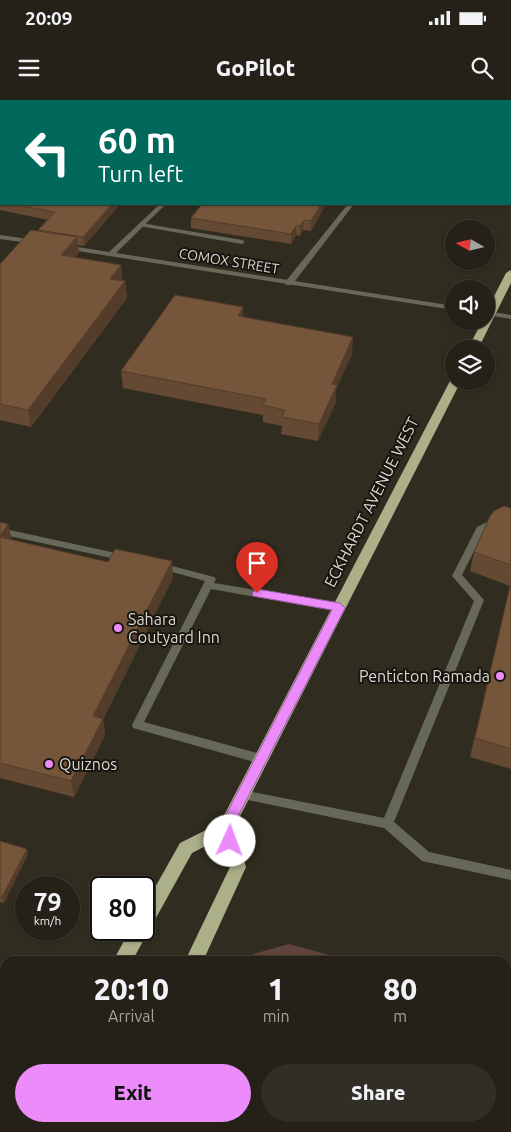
<!DOCTYPE html>
<style>
:root{--surface:#252118;--page:#312e25;--text:#f1f3f6;--muted:#a3a3a2;--line:#423e37;--accent:#ec8cfb}
body{margin:0;font-family:Ubuntu,sans-serif;background:var(--page);color:var(--text);height:100vh;display:flex;flex-direction:column;font-size:19px;white-space:nowrap}
*{box-sizing:border-box;margin:0}
p{font-size:16px;color:var(--muted)}
.icon{flex:none;width:28px;height:28px;fill:none;stroke:currentColor;stroke-width:2;stroke-linecap:round;stroke-linejoin:round}
.map{position:relative;flex:1;overflow:hidden}
.details{position:absolute;left:0px;top:856px;width:511px;height:176px;display:flex;flex-direction:column;background:var(--surface);border-radius:15px 15px 0 0;box-shadow:0 1px 4px #0004,0 0 0 1px var(--line)}
.details>*{flex:none}
.top-card{position:absolute;left:0px;top:0px;width:511px;height:105px;box-shadow:0 1px 4px #0004,0 0 0 1px var(--line);background:#00695c;color:#fff;overflow:hidden}
.needle{width:32px;rotate:278deg}
.fabs{position:absolute;left:445px;top:120px;display:grid;gap:10px}
.fabs a{display:grid;place-items:center;width:50px;height:50px;border-radius:50%;background:var(--surface);box-shadow:0 1px 4px #0004,0 0 0 1px var(--line);font-size:25px}
.speed{position:absolute;left:15px;top:776px;display:flex;gap:10px;font-size:25px;font-weight:700;text-align:center}
.speed>*{display:grid;place-content:center;width:65px;height:65px;border-radius:50%;background:var(--surface);box-shadow:0 1px 4px #0004,0 0 0 1px var(--line);line-height:1}
.speed small{font-size:12px;font-weight:400}
.speed .limit{border:2px solid #111;border-radius:8px;background:#fff;color:#111}
.pin{position:absolute;display:grid;place-items:center;width:42px;height:42px;color:#fff;margin:-51px -21px;border-radius:50% 50% 50% 0;rotate:-45deg;box-shadow:0 0 5px #0007}
.pin .icon{rotate:45deg}
.me{position:absolute;width:55px;margin:-28px;rotate:2deg;stroke-linejoin:round;filter:drop-shadow(0 0 4px #0008)}
.turn{display:flex;align-items:center;gap:18px;height:105px;padding:0 15px;font-size:22px}
.turn .icon{width:65px;height:65px;stroke-width:2.5}
.turn b{display:block;font-size:35px;line-height:42px}
.eta{display:flex;justify-content:space-evenly;align-items:center;height:85px;text-align:center}
.eta b{font-size:30px;font-weight:800;line-height:35px}
.button{display:flex;gap:10px;margin-top:auto;padding:10px 15px}
.button a{flex:1;height:58px;border-radius:30px;background:var(--accent);color:#111;font-size:20px;font-weight:800;line-height:58px;text-align:center}
.button a+a{background:var(--page);color:var(--text)}
.status{display:flex;justify-content:space-between;align-items:center;height:35px;padding:0 25px;background:var(--surface);direction:ltr}
.status svg{height:14px;fill:currentColor}
header{display:flex;justify-content:space-between;align-items:center;height:65px;padding:0 15px;background:var(--surface);font-size:22px;font-weight:800}
.map>svg:first-child{display:block}
.green{fill:#5f443b}
.lines{fill:none;stroke-linecap:round;stroke-linejoin:round}
.service{fill:#676958;fill-rule:evenodd}
.minor{fill:#676958;fill-rule:evenodd}
.trunk{fill:#acb089;fill-rule:evenodd}
.wall{fill:#654a33}
.shaded-wall{fill:#533c29}
.building{fill:#76563b;stroke:#533c29}
.route{fill:#ec8cfb;stroke:#995ba3}
.poi-dot{fill:#ec8cfb;stroke:#17150f;stroke-width:2}
.labels{text-anchor:middle;stroke-width:4;stroke-linejoin:round;paint-order:stroke}
.far-street-label{font-size:14px;fill:#dcd8d0;stroke:#17150f}
.street-label{font-size:16px;fill:#dcd8d0;stroke:#17150f}
.poi-label{font-size:16px;fill:#dcd8d0;stroke:#17150f;text-anchor:start}
</style>
<div class="status"><b>20:09</b><svg viewBox="0 0 49 12"><path d="M0 12V9h3v3zM5 12V6h3v6zM10 12V3h3v9zM15 12V0h3v12zM26 1h20v11H26zM47 4h2v5h-2z"/></svg></div>
<header><svg class="icon" aria-label="menu" viewBox="0 0 24 24"><path d="M4 6h16M4 12h16M4 18h16"/></svg>GoPilot<svg class="icon" aria-label="search" viewBox="0 0 24 24"><circle cx="10" cy="10" r="6"/><path d="M15 15l6 6"/></svg></header>
<div class="map">
<svg width="511" height="1032" viewBox="0 0 511 1032">
<rect width="100%" height="100%" fill="#312c20"/>
<path class="green" d="M 289,844 L 351,861 L 250,861 L 253,854 Z
M 506,940 L 511,941 L 511,1032 L 175,1032 L 177,1028 L 506,1028 Z"/>
<g class="lines">
<path class="service" d="M 348,104 L 354,104 L 292,185 L 286,185 L 286,181 Z
M 141,123 L 242,140 L 245,142 L 242,144 L 139,126 L 138,125 Z
M 511,410 L 511,417 L 484,431 L 462,475 L 484,500 L 394,722 L 429,752 L 511,770 L 511,780 L 422,761 L 384,728 L 238,698 L 236,695 L 238,692 L 242,690 L 384,718 L 474,501 L 452,476 L 477,427 Z
M 0,428 L 125,455 L 130,458 L 125,461 L 0,434 Z
M 161,463 L 214,477 L 216,479 L 214,483 L 340,504 L 345,508 L 340,512 L 211,489 L 144,622 L 261,654 L 265,656 L 267,659 L 265,662 L 261,664 L 133,628 L 132,625 L 205,481 L 158,468 L 156,466 Z"/>
<path class="minor" d="M 160,104 L 166,104 L 116,153 L 454,206 L 454,210 L 65,149 L 62,147 L 65,145 L 109,152 Z
M 0,135 L 35,140 L 38,142 L 35,144 L 0,139 Z
M 486,211 L 511,215 L 511,219 L 486,215 Z"/>
<path class="trunk" d="M 511,170 L 511,183 L 478,249 L 468,249 L 482,221 L 486,221 L 486,212 L 506,173 Z
M 454,278 L 454,281 L 461,281 L 234,728 L 246,767 L 203,861 L 185,861 L 230,767 L 221,738 L 192,753 L 132,861 L 113,861 L 130,830 L 144,830 L 144,807 L 180,743 L 220,723 L 450,281 Z
M 5,957 L 5,977 L 0,979 L 0,959 Z
M 18,1028 L 38,1028 L 36,1032 L 16,1032 Z
M 107,1028 L 127,1028 L 125,1032 L 105,1032 Z"/>
</g>
<path class="wall" d="M 0,71 L 1,71 L 1,104 L 120,104 L 84,146 L 78,145 L 79,153 L 75,157 L 121,165 L 122,181 L 125,181 L 127,198 L 31,327 L 0,320 L 0,164 L 38,131 L 48,120 L 0,110 Z
M 326,104 L 311,131 L 303,130 L 300,136 L 296,135 L 291,144 L 191,128 L 191,118 Z
M 243,207 L 243,217 L 352,254 L 336,289 L 336,302 L 318,341 L 281,334 L 282,326 L 263,322 L 263,315 L 123,288 L 121,271 Z
M 511,408 L 511,669 L 470,657 L 510,486 L 470,471 L 474,452 Z
M 0,422 L 8,424 L 12,440 L 173,478 L 103,619 L 105,635 L 74,697 L 0,678 Z
M 0,741 L 28,754 L 4,803 L 0,802 Z
M 506,950 L 511,951 L 511,995 L 506,993 Z"/>
<path class="shaded-wall" d="M 216,0 L 223,0 L 222,1 L 215,1 Z
M 112,104 L 120,104 L 84,146 L 83,137 Z
M 321,104 L 326,104 L 311,131 L 311,121 Z
M 304,120 L 303,130 L 300,136 L 300,126 Z
M 296,126 L 296,135 L 291,144 L 291,134 Z
M 77,137 L 79,153 L 64,171 L 61,155 Z
M 121,165 L 122,181 L 110,179 Z
M 125,181 L 127,198 L 31,327 L 28,310 Z
M 243,207 L 244,224 L 238,216 Z
M 353,237 L 352,254 L 336,289 L 336,302 L 318,341 L 319,324 L 332,284 Z
M 8,424 L 12,441 L 0,441 L 0,436 Z
M 172,461 L 173,478 L 101,622 L 103,619 L 105,635 L 74,697 L 71,681 L 93,616 Z
M 27,749 L 28,754 L 4,803 L 2,797 Z"/>
<path class="building" d="M 29,0 L 216,0 L 215,1 L 27,1 Z
M 305,0 L 410,0 L 409,1 L 304,1 Z
M 0,71 L 1,71 L 1,102 L 0,102 Z
M 10,104 L 112,104 L 83,137 L 38,130 L 55,112 Z
M 202,104 L 321,104 L 311,121 L 304,120 L 300,126 L 296,126 L 291,134 L 191,118 Z
M 31,130 L 77,137 L 61,155 L 121,165 L 110,179 L 125,181 L 28,310 L 0,304 L 0,164 Z
M 175,195 L 243,207 L 238,216 L 353,237 L 332,284 L 337,285 L 319,324 L 282,317 L 285,310 L 263,305 L 266,299 L 121,271 Z
M 504,406 L 511,408 L 511,465 L 474,452 L 490,416 L 494,411 Z
M 0,422 L 8,424 L 0,436 Z
M 0,437 L 108,462 L 115,449 L 172,461 L 93,616 L 103,619 L 71,681 L 0,663 Z
M 511,482 L 511,649 L 475,638 Z
M 0,741 L 27,749 L 2,797 L 0,797 Z
M 506,950 L 511,951 L 511,990 L 506,988 Z"/>
<path class="route" d="M 257,489 L 340,503 L 345,508 L 232,728 L 237,741 L 235,745 L 230,747 L 225,745 L 219,728 L 332,510 L 253,496 L 252,493 Z"/>
<g class="poi-dot">
<circle cx="118" cy="528" r="5"/>
<circle cx="500" cy="576" r="5"/>
<circle cx="49" cy="664" r="5"/>
</g>
<g class="labels">
<g class="far-street-label">
<text transform="translate(229 161) rotate(9)" y="5">COMOX STREET</text>
</g>
<g class="street-label">
<text transform="translate(371 402) rotate(-63)" y="6">ECKHARDT AVENUE WEST</text>
</g>
<g class="poi-label">
<text x="128" y="525">Sahara<tspan x="128" dy="18">Coutyard Inn</tspan></text>
<text x="490" y="582" text-anchor="end">Penticton Ramada</text>
<text x="59" y="670">Quiznos</text>
</g>
</g>
</svg>
<div class="fabs">
<a><svg class="needle" viewBox="-14 -14 28 28"><path d="M0-13l5 13h-10z" fill="#e53935"/><path d="M0 13l5-13h-10z" fill="#a3a3a2"/></svg></a>
<a><svg class="icon" aria-label="sound" viewBox="0 0 24 24"><path d="M4 9h4l5-4v14l-5-4H4zM17 9q2 3 0 6"/></svg></a>
<a><svg class="icon" aria-label="layers" viewBox="0 0 24 24"><path d="M12 4l9 5-9 5-9-5zM3 14l9 5 9-5"/></svg></a>
</div>
<div class="speed"><div>79<small>km/h</small></div><div class="limit">80</div></div>
<div class="pin" style="left:257px;top:493px;background:#d93025"><svg class="icon" aria-label="arrive" viewBox="0 0 24 24"><path d="M6 21V4h12l-3 4 3 4H6"/></svg></div>
<svg class="me" style="left:230px;top:741px" viewBox="-20 -20 40 40"><circle r="19" fill="#fff"/><path d="M0-13L10 11 0 6-10 11z" fill="#ec8cfb"/></svg>
<div class="top-card">
<div class="turn"><svg class="icon" aria-label="left" viewBox="0 0 24 24"><path d="M17 20v-9H6M10 6l-5 5 5 5"/></svg><div><b>60 m</b>Turn left</div></div>
</div>
<section class="details">
<div class="eta">
<div><b>20:10</b><p>Arrival</p></div>
<div><b>1</b><p>min</p></div>
<div><b>80</b><p>m</p></div>
</div>
<div class="button"><a>Exit</a><a>Share</a></div>
</section>
</div>
